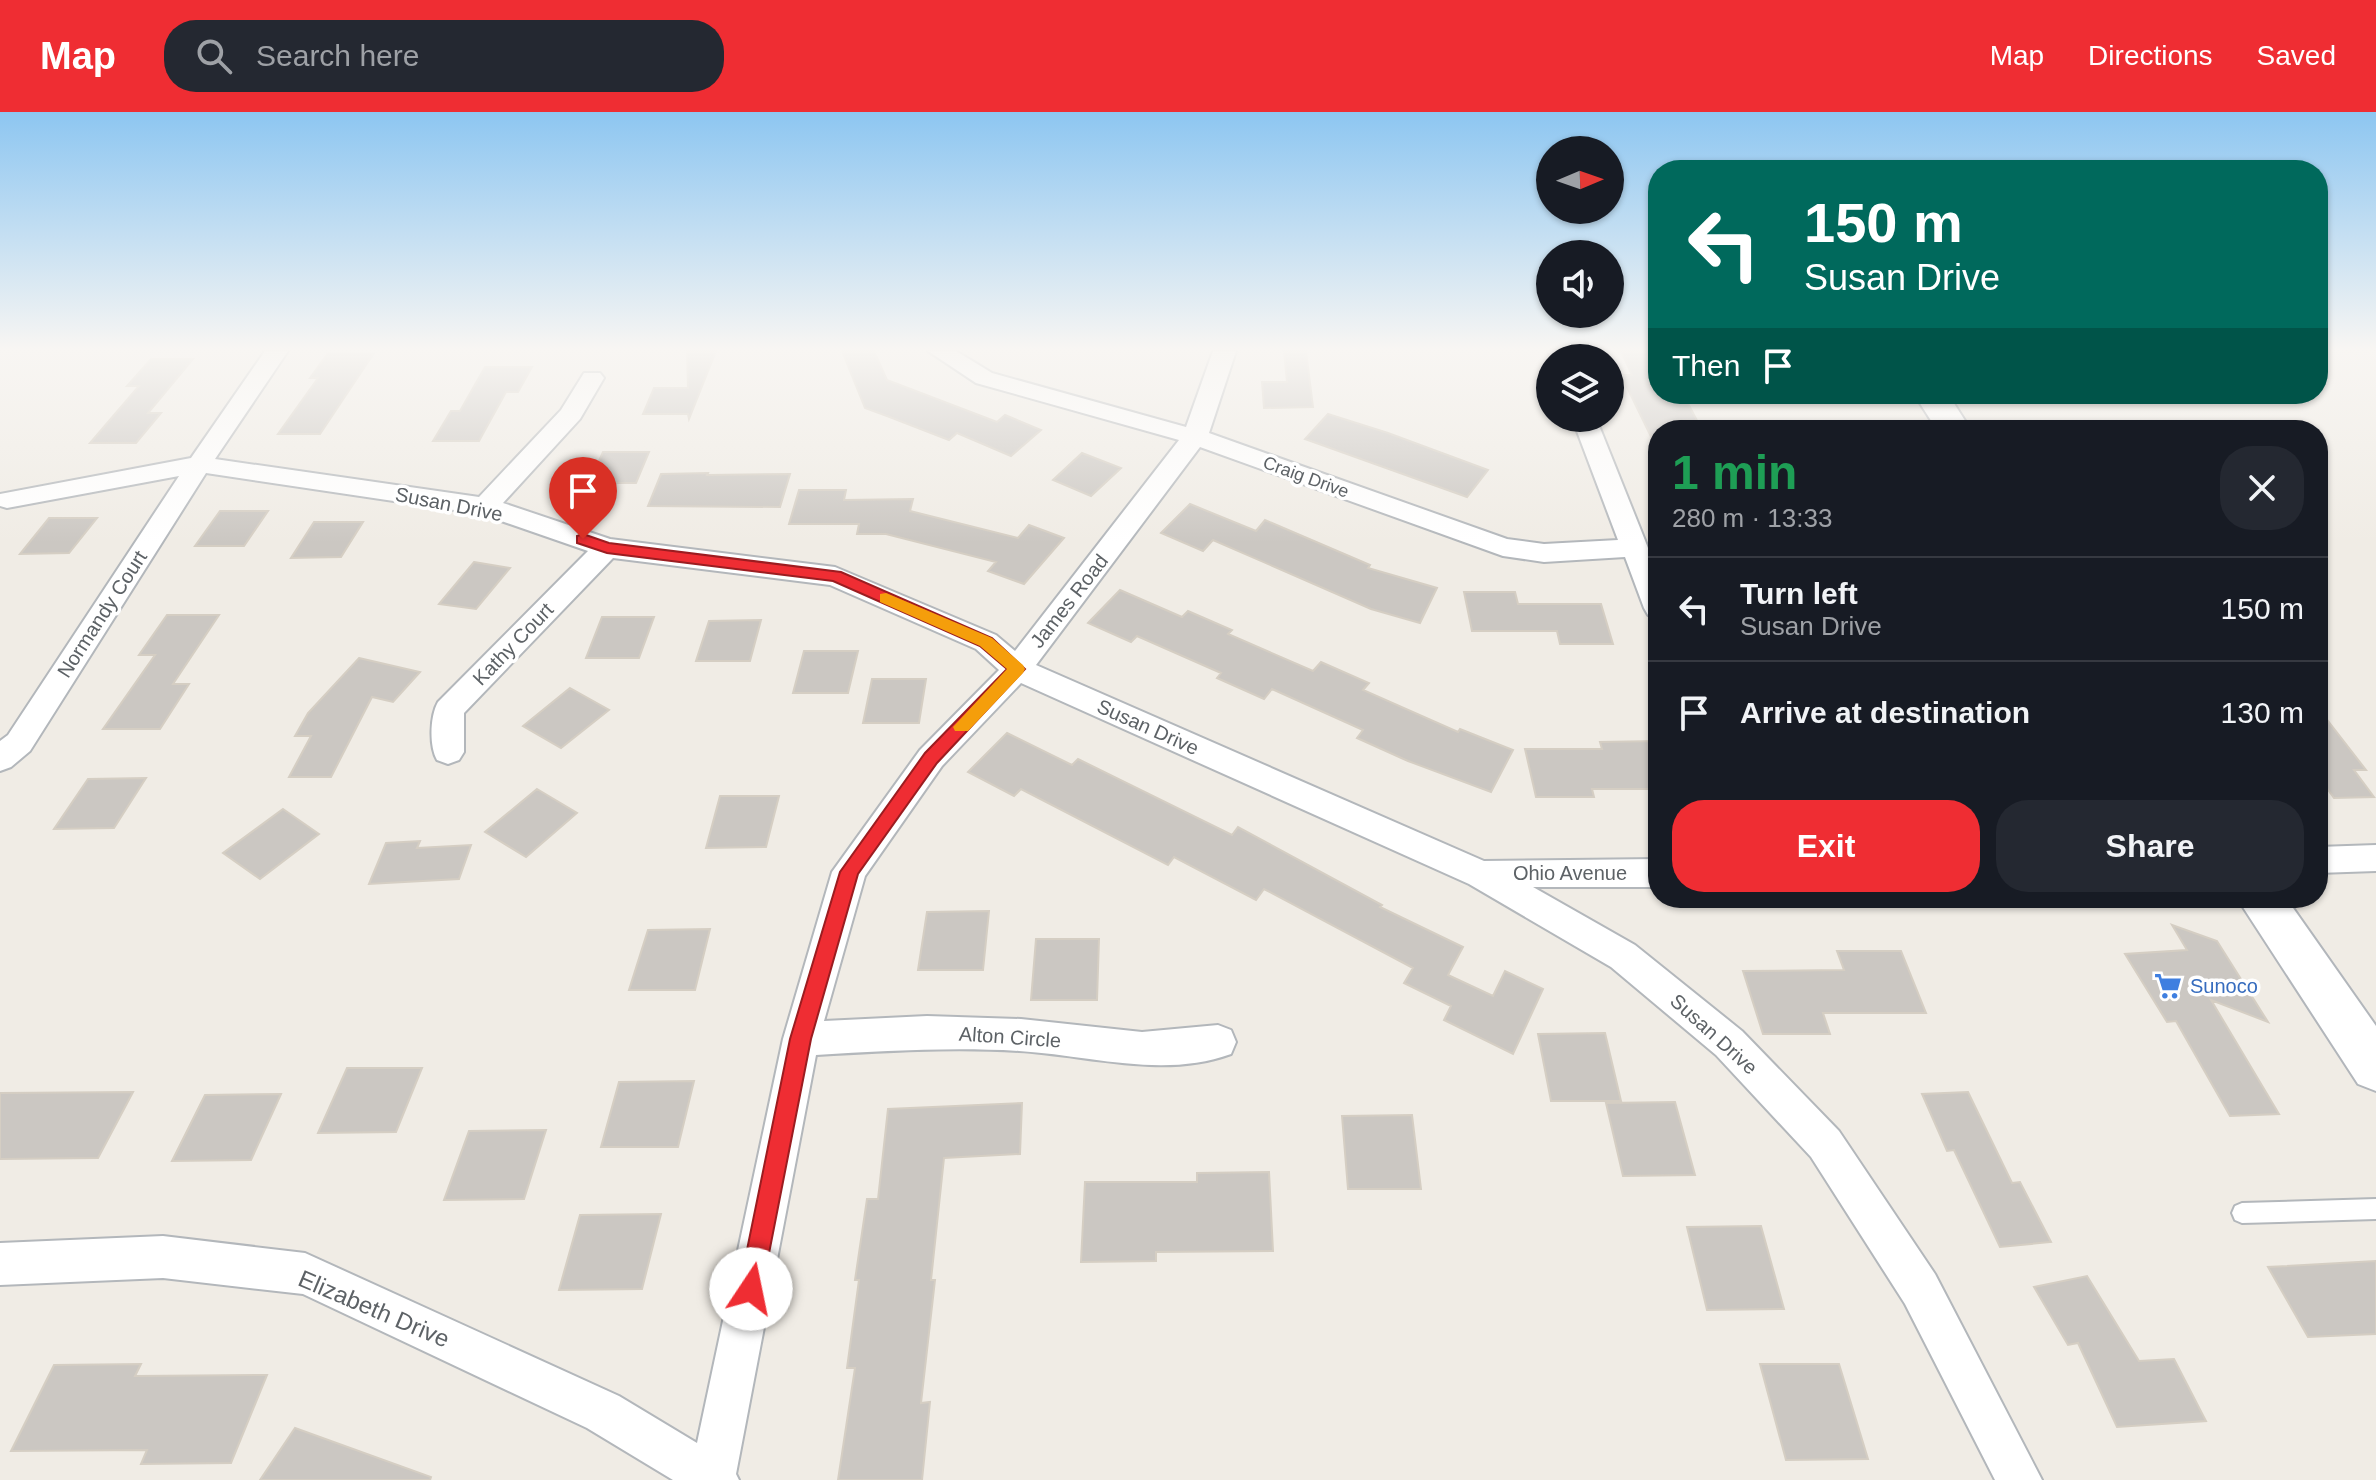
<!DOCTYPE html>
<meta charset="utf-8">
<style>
:root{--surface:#171b24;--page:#242831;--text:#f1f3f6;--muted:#9ea1a6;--line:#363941;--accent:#ef2d33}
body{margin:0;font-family:Arial,sans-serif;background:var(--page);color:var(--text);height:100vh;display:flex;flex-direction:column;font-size:30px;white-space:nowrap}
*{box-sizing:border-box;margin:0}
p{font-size:26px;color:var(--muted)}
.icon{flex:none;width:44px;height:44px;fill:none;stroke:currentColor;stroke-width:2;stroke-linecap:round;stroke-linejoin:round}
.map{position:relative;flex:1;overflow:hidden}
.sheet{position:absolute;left:1648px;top:308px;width:680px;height:488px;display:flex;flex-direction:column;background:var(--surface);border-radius:32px;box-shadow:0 2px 6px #0004}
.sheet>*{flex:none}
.top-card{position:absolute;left:1648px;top:48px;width:680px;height:244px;border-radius:32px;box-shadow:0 2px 6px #0004;background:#00695c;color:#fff;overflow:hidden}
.needle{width:52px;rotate:88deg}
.fabs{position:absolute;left:1536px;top:24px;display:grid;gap:16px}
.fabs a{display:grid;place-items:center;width:88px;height:88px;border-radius:50%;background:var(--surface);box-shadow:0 2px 6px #0004;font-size:40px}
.pin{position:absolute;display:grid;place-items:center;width:68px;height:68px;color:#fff;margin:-82px -34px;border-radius:50% 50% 50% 0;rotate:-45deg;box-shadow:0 0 8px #0007}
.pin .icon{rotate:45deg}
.me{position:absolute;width:88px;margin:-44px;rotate:11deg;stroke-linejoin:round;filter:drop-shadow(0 0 6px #0008)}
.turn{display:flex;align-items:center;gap:28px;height:168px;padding:0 24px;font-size:36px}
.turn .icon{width:104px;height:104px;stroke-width:2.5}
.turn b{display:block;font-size:56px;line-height:68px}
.then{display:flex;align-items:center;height:76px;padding:0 24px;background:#0003;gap:16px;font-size:30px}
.round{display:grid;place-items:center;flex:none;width:84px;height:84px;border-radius:32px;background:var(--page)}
.headline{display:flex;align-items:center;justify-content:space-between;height:136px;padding:0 24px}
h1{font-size:48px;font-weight:700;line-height:60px;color:#1e9e55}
.cta{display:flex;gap:16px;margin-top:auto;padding:16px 24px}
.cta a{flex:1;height:92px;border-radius:32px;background:var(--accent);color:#fff;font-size:32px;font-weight:700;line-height:92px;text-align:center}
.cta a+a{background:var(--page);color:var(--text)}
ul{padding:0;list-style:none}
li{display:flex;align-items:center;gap:24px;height:104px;padding:0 24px;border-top:2px solid var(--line)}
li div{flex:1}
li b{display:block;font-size:30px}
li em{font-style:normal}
header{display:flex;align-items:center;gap:48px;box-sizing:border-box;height:112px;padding:0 40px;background:var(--accent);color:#fff}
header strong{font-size:38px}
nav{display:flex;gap:44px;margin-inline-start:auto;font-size:28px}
.search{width:560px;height:72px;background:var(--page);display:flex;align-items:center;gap:20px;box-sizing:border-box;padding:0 28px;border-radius:32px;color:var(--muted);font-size:30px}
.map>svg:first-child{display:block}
.building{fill:#cbc7c2;stroke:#d5cec3;stroke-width:2}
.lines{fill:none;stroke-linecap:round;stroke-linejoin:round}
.lane-casing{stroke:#b3b7bb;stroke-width:4}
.street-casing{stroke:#b3b7bb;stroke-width:4}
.secondary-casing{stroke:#b2b6bb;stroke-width:4}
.lane{fill:#fff;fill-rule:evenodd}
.street{fill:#fff;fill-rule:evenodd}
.secondary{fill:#fff;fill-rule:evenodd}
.route{fill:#ef2d33;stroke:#9b1d21;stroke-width:2}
.slow{fill:#f59e0b}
.labels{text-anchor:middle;stroke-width:7;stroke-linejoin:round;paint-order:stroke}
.far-street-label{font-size:18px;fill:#5d6266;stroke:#fff}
.street-label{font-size:20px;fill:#5d6266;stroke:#fff}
.shop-label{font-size:20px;fill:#366cbe;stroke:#fff;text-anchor:start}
.near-street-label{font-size:24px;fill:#5d6266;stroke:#fff}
</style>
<header>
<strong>Map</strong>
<div class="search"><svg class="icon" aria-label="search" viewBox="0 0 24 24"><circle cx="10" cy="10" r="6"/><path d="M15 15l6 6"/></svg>Search here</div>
<nav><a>Map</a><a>Directions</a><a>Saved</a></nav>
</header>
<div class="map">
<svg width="2376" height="1368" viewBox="0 0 2376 1368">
<rect width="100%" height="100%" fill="#f0ece5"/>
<path class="building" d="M 687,239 L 716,239 L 689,307 L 688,302 L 643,302 L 654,276 L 688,276 Z
M 842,239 L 874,239 L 887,268 L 997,310 L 1005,303 L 1041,318 L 1011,344 L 957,321 L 949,328 L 887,304 L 865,296 Z
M 1284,239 L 1306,239 L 1313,295 L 1264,296 L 1262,270 L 1287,270 Z
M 1621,239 L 1658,239 L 1658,282 L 1683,282 L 1702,318 L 1658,318 L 1658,339 L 1621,263 L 1632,263 Z
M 328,241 L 374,241 L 320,322 L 278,322 L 318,266 L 310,266 Z
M 151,247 L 193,247 L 148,301 L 161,301 L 136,331 L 90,331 L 139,274 L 127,274 Z
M 485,255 L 532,255 L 518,280 L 506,280 L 479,329 L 433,329 L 451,299 L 460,299 Z
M 1328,302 L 1388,321 L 1488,358 L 1467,385 L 1305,327 Z
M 603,340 L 649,340 L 636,371 L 589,371 Z
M 1082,341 L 1121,356 L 1091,384 L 1053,368 Z
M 708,361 L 707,363 L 790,362 L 780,395 L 648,394 L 661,362 Z
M 799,378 L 846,378 L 844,388 L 913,387 L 910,399 L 1018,426 L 1029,413 L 1064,426 L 1024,472 L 988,459 L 996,450 L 886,422 L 857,422 L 859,412 L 789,412 Z
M 1190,392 L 1256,419 L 1265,408 L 1370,453 L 1368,456 L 1437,476 L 1420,511 L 1371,497 L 1213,428 L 1203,439 L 1161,421 Z
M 220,399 L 268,399 L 244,434 L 195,434 Z
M 49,406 L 97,406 L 69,441 L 20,442 Z
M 314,410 L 363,410 L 341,445 L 291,446 Z
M 474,450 L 510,456 L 476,497 L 439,492 Z
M 1120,478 L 1182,505 L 1188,499 L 1232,518 L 1228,522 L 1313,559 L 1321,550 L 1369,571 L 1363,578 L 1458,620 L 1460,617 L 1513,638 L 1491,680 L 1408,649 L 1357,626 L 1363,618 L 1272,577 L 1264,587 L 1217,566 L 1221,561 L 1137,524 L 1131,530 L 1088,511 Z
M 1464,480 L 1515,480 L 1518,492 L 1601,492 L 1613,532 L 1560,532 L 1557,519 L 1472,519 Z
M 167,503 L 219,503 L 173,572 L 189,572 L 160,617 L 103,617 L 155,543 L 139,543 Z
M 602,505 L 654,505 L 639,546 L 586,546 Z
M 761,508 L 750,549 L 696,549 L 709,509 Z
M 804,539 L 858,539 L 848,581 L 793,581 Z
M 359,546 L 420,560 L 393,590 L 372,585 L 331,665 L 289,665 L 311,624 L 295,624 L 308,601 Z
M 872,567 L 926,567 L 919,611 L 863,611 Z
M 570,576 L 609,598 L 561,636 L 523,614 Z
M 2318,596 L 2366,658 L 2354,658 L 2374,685 L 2334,686 L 2318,664 Z
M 1007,621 L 1072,653 L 1078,647 L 1232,723 L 1238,715 L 1382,793 L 1380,795 L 1463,835 L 1448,863 L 1493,884 L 1505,859 L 1543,877 L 1513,942 L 1444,908 L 1451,894 L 1404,871 L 1413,856 L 1264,777 L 1256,788 L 1174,745 L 1168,753 L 1021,677 L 1014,684 L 968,660 Z
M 1658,629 L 1658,677 L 1592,677 L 1594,685 L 1536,685 L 1525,637 L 1602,637 L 1600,630 Z
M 146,666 L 114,716 L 54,717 L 88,667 Z
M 537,677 L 577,701 L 526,745 L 485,720 Z
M 720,684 L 779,684 L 766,735 L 706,736 Z
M 283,697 L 319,722 L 260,767 L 223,741 Z
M 420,729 L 417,736 L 471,733 L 459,767 L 369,772 L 386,731 Z
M 989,799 L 983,858 L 918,858 L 927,800 Z
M 2172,813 L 2217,829 L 2268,910 L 2211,888 L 2279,1002 L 2230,1004 L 2176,909 L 2167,910 L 2125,842 L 2187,838 Z
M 710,817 L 695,878 L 629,878 L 648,818 Z
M 1036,827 L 1099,827 L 1097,888 L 1031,888 Z
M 1837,839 L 1901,839 L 1926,901 L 1823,901 L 1830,922 L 1763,922 L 1743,859 L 1844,858 Z
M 1605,921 L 1621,989 L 1551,989 L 1538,922 Z
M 347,956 L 422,956 L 396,1020 L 318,1021 Z
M 694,969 L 678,1035 L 601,1035 L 619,970 Z
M 133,980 L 98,1046 L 0,1047 L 0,981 Z
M 1968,980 L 2012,1071 L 2020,1070 L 2051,1130 L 2000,1135 L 1954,1038 L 1947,1039 L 1922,982 Z
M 281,982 L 251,1048 L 172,1049 L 205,983 Z
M 1675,990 L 1695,1063 L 1623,1064 L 1606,991 Z
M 1022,991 L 1020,1042 L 944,1046 L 931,1168 L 935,1168 L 921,1291 L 930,1290 L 922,1368 L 838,1368 L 855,1256 L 847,1256 L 859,1168 L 855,1168 L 867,1087 L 878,1087 L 888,997 Z
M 1412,1003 L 1421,1077 L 1348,1077 L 1342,1004 Z
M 546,1018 L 524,1087 L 444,1088 L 469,1019 Z
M 1269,1060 L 1273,1139 L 1156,1140 L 1156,1149 L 1081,1150 L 1085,1070 L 1197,1070 L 1197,1061 Z
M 661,1102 L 642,1177 L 559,1178 L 580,1103 Z
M 1761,1114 L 1784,1197 L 1707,1198 L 1687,1115 Z
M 2376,1149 L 2376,1222 L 2308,1225 L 2268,1155 Z
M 2087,1164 L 2139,1249 L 2174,1247 L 2206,1309 L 2117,1315 L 2078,1231 L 2068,1233 L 2034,1175 Z
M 141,1252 L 135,1264 L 267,1263 L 231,1351 L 141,1352 L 147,1338 L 11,1339 L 54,1253 Z
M 1760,1252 L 1839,1252 L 1868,1347 L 1786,1348 Z
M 295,1316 L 431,1365 L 430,1368 L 260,1368 Z"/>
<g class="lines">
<g class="lane-casing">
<path id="lane" d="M 2376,1087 L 2376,1107 L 2242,1111 L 2235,1108 L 2232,1101 L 2235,1094 L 2242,1091 Z"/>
</g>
<g class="street-casing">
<path id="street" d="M 265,239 L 288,239 L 215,347 L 479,385 L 561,298 L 584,261 L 600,261 L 604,266 L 580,307 L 503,391 L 610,427 L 835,455 L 996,523 L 1015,539 L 1179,328 L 976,271 L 928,239 L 956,239 L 992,261 L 1186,315 L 1213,239 L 1236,239 L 1209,321 L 1507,427 L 1544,432 L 1618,428 L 1572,306 L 1596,306 L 1658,461 L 1658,506 L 1648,503 L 1644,496 L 1625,445 L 1544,450 L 1503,444 L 1200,335 L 1036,553 L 1484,749 L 1658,747 L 1658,775 L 1533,775 L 1635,833 L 1742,919 L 1839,1019 L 1935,1162 L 2042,1368 L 1995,1368 L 1905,1192 L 1811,1045 L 1716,943 L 1611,855 L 1469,772 L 1021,571 L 942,654 L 865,764 L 824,909 L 927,904 L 1021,907 L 1142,920 L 1218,913 L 1231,918 L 1236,930 L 1231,942 C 1163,967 1088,943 1019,939 C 951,935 884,939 816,943 L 736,1362 L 739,1368 L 673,1368 L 587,1316 L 303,1182 L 163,1166 L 0,1173 L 0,1131 L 163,1124 L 305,1141 L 619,1284 L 697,1331 L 783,927 L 832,760 L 920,638 L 999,558 L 976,537 L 830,473 L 613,446 L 464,601 L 464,640 L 459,648 L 448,652 L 437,648 C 429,634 430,604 438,590 L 588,439 L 481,402 L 206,361 L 30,639 L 11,655 L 0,659 L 0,629 L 8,623 L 179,364 L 7,396 L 0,394 L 0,382 L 191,346 Z
M 1548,239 L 1571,239 L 1574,246 L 1550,246 Z
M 2376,733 L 2376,759 L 2318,761 L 2318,735 Z"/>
</g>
<g class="secondary-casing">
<path id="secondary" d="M 1914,282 L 1948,282 L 1971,318 L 1937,318 Z
M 2237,786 L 2286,786 L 2376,914 L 2376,979 L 2358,972 Z"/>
</g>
<use href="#lane" class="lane"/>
<use href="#street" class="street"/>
<use href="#secondary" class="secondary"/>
</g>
<linearGradient id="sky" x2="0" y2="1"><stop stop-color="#8dc6f1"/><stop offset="0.55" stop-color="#f8f6f3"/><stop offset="1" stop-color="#f8f6f3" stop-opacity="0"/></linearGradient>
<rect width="2376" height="431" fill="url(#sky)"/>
<path class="route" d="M 583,422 L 609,431 L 841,460 L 992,526 L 1025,557 L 937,651 L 858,762 L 811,927 L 762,1177 L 759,1185 L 751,1188 L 742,1185 L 739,1177 L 790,927 L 840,760 L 925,641 L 1007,557 L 980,534 L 833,469 L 607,441 L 577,431 L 577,424 Z"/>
<path class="slow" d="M 886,481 L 992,526 L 1023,553 L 1025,557 L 1023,561 L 968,619 L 955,619 L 953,615 L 1007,557 L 980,534 L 880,490 L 880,482 Z"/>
<defs>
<g id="supermarket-bare" transform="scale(2.16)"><path d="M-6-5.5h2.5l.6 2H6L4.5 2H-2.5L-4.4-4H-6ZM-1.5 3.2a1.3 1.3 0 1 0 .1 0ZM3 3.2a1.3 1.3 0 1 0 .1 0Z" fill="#3f7fe0" stroke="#fff" stroke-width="2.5" paint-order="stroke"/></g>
</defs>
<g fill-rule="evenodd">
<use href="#supermarket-bare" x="2168" y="874"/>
</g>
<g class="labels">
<g class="far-street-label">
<text transform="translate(1306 365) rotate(20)" y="6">Craig Drive</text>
</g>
<g class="street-label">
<text transform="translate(449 392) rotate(11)" y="7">Susan Drive</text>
<text transform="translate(1069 489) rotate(-52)" y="7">James Road</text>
<text transform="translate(102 502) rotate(-57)" y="7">Normandy Court</text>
<text transform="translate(513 532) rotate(-46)" y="7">Kathy Court</text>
<text transform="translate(1148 615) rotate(24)" y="7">Susan Drive</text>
<text x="1570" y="768">Ohio Avenue</text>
<text transform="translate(1714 922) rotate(42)" y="7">Susan Drive</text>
<text transform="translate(1010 925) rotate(4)" y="7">Alton Circle</text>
</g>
<g class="shop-label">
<text x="2190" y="881">Sunoco</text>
</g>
<g class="near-street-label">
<text transform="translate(374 1197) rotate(23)" y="8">Elizabeth Drive</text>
</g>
</g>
</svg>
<div class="fabs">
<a><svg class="needle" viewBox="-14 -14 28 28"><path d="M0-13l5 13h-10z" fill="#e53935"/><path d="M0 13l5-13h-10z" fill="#9ea1a6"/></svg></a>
<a><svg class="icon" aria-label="sound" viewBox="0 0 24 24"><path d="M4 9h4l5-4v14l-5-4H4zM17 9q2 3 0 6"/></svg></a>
<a><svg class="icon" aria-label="layers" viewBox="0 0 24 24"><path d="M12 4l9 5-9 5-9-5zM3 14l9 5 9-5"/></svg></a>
</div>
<div class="pin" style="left:583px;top:427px;background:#d93025"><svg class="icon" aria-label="arrive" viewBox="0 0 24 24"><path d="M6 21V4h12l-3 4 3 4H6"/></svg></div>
<svg class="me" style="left:751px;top:1177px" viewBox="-20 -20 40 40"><circle r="19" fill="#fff"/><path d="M0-13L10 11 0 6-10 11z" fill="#ef2d33"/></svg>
<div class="top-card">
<div class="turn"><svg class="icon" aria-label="left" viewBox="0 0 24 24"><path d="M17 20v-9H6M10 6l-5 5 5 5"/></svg><div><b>150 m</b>Susan Drive</div></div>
<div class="then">Then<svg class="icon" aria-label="arrive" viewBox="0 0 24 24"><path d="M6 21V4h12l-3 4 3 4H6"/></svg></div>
</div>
<section class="sheet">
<div class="headline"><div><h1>1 min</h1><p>280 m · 13:33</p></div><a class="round"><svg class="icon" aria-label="close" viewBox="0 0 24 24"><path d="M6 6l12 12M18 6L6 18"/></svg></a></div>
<ul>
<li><svg class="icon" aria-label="left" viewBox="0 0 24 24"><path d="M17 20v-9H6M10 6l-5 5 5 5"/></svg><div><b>Turn left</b><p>Susan Drive</p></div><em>150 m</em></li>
<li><svg class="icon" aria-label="arrive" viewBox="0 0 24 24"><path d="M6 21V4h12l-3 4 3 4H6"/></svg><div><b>Arrive at destination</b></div><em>130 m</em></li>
</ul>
<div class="cta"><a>Exit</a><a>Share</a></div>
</section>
</div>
